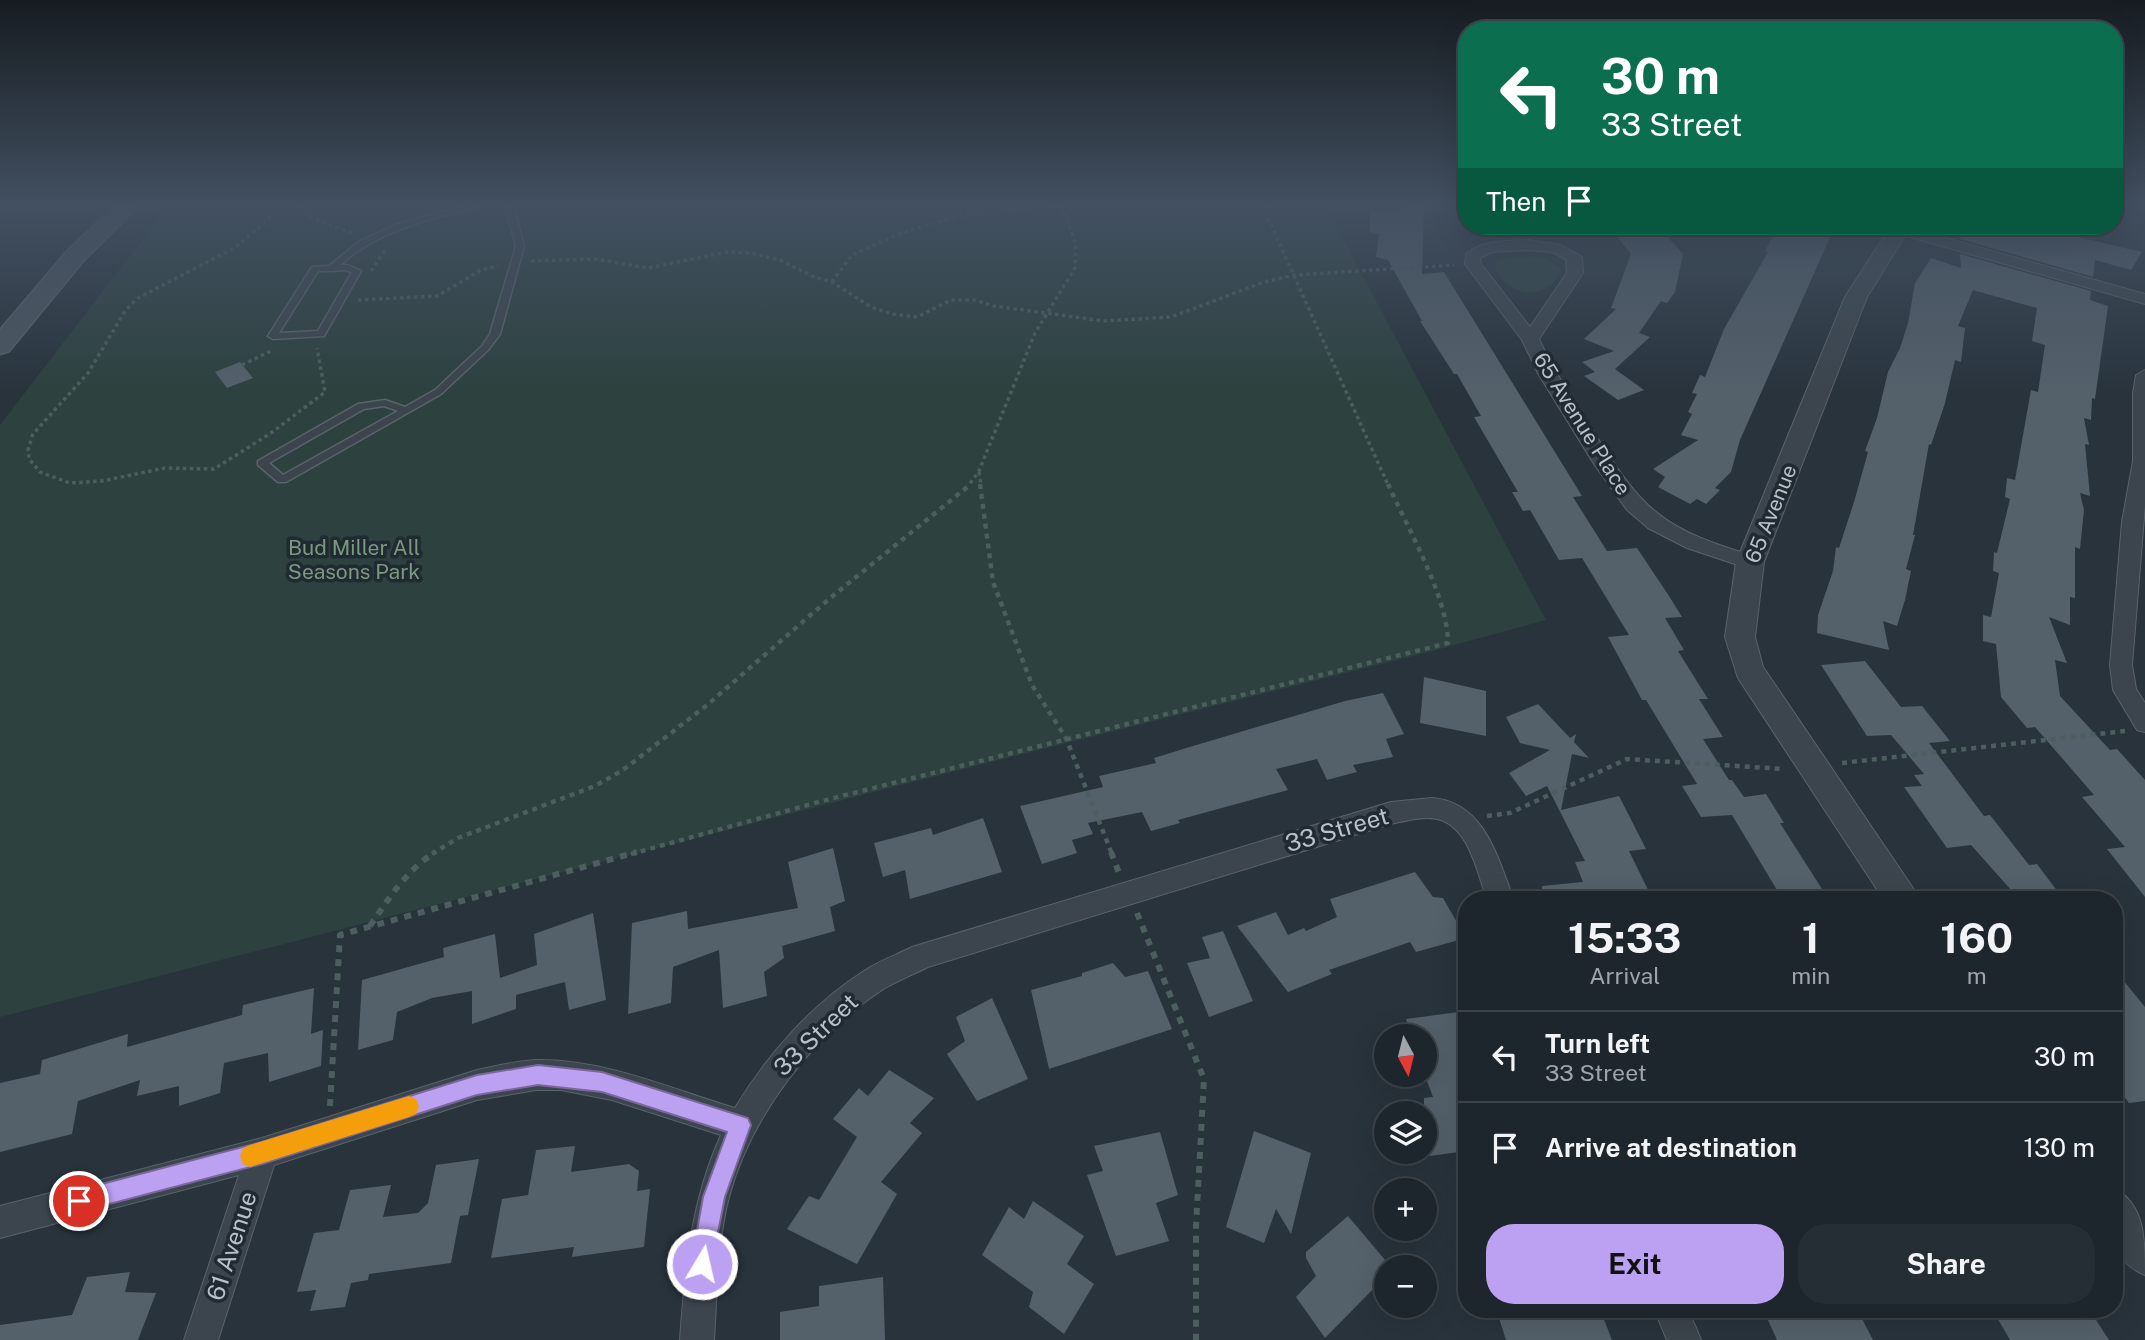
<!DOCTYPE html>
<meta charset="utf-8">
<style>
:root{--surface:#1e262d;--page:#262e35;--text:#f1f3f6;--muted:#a1a5aa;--line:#3c4349;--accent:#bca0f2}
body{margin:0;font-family:"Public Sans",sans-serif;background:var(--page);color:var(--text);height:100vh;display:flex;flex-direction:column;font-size:26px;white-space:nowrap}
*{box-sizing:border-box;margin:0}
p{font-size:23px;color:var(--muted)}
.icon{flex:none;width:38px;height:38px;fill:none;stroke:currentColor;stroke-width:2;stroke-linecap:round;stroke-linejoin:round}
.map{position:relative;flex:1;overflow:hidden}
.details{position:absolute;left:1458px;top:891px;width:665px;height:427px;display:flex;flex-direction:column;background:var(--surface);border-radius:28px;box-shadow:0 7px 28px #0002,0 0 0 2px var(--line)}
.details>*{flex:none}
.hud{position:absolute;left:1458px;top:21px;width:665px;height:214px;border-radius:28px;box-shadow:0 7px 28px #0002,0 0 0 2px var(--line);background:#0b6e4f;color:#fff;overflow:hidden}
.needle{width:46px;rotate:173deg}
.buttons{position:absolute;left:1374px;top:1024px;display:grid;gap:14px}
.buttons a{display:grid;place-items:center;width:63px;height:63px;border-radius:50%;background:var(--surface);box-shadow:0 7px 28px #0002,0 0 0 2px var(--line);font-size:35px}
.pin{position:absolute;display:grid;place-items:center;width:60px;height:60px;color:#fff;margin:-30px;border:4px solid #fff;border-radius:50%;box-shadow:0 2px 7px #0007}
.me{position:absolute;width:77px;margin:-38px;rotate:9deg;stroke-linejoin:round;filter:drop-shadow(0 0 5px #0008)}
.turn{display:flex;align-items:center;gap:24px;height:147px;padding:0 28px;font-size:32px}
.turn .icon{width:91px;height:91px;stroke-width:2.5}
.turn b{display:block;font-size:49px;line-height:60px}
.then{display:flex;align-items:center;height:66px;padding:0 28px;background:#0003;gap:14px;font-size:26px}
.eta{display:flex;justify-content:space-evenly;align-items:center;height:119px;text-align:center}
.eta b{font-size:42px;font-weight:700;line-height:49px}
.action{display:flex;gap:14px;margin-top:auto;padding:14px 28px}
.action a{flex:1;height:80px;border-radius:28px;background:var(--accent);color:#111;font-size:28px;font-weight:700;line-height:80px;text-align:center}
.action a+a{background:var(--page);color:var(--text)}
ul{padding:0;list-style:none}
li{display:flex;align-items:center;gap:21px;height:91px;padding:0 28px;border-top:2px solid var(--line)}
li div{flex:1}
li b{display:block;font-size:26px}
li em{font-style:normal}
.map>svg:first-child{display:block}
.green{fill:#2d413f}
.building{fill:#54606a}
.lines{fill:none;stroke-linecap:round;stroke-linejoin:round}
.service-casing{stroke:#5a636b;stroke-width:3}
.minor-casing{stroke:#5a636b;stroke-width:2}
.tertiary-casing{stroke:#5a636b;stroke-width:2}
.secondary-casing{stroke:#5a636b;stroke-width:3}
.path-far2{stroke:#4c5e5e;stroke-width:3.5;stroke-dasharray:3.5 3.5;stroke-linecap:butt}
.path-far1{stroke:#4c5e5e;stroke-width:4.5;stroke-dasharray:5 5;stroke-linecap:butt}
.path{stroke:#4c5e5e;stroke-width:6;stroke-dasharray:7 7;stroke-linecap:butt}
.service{fill:#3c454d;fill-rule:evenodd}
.minor{fill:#3c454d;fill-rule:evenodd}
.tertiary{fill:#3c454d;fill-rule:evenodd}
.secondary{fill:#4a555f;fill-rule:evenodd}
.route{fill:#bca0f2;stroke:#7a689d;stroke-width:2}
.slow{fill:#f59e0b}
.labels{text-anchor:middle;stroke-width:7;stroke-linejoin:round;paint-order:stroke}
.street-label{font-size:21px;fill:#b8c0c8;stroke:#212a32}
.park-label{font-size:21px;fill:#799a7d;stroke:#212a32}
.near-street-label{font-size:24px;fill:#b8c0c8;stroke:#212a32}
</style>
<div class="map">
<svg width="2145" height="1340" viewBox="0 0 2145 1340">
<rect width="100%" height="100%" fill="#28333c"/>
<path class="green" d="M 169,205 L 1325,205 L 1546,620 L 1429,652 L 987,763 L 0,1017 L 0,425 Z
M 1531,256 L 1547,259 L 1561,269 C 1551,304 1501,297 1495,264 L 1499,260 Z"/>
<path class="building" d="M 1416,205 L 1424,205 L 1422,274 L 1444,272 L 1582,496 L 1573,497 L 1607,551 L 1637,548 L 1669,596 L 1682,617 L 1665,618 L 1684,650 L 1678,651 L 1708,699 L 1699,699 L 1723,737 L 1703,739 L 1729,780 L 1732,780 L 1744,797 L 1766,794 L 1784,823 L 1780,823 L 1829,900 L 1783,900 L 1732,815 L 1701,817 L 1682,786 L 1697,784 L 1646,700 L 1642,700 L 1608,637 L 1629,635 L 1582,558 L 1559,560 L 1530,510 L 1523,511 L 1512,492 L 1518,492 L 1474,417 L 1481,416 L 1457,374 L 1454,374 L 1420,321 L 1422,321 L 1388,260 L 1376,257 L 1379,234 L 1370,232 L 1370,210 L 1380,213 Z
M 1658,226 L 1683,254 L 1675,292 L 1667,303 L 1661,301 L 1639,333 L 1650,337 L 1615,369 L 1644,390 L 1618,400 L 1584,376 L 1595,372 L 1582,362 L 1614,351 L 1584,339 L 1616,309 L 1611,308 L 1631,254 L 1610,228 Z
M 1779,226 L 1835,226 L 1740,440 L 1731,472 L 1715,488 L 1720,490 L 1706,504 L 1697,499 L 1690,504 L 1658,487 L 1665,477 L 1653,469 L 1698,440 L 1681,435 L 1692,414 L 1688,412 L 1697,394 L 1692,393 L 1700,375 L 1705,377 L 1724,329 L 1768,252 L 1765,251 Z
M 1959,226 L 2030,226 L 2142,252 L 2131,270 L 2095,260 L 2093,277 L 1960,239 Z
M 1960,254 L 2091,291 L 2090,300 L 2108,306 L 2095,399 L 2092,398 L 2091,420 L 2084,418 L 2089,445 L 2085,444 L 2090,496 L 2080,493 L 2084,510 L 2080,549 L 2075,547 L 2075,598 L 2070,597 L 2070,625 L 2049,617 L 2067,663 L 2055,660 L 2060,696 L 2110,750 L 2117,749 L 2145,780 L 2145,897 L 2107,849 L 2125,847 L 2082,797 L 2094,795 L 2035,727 L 2027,728 L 2001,697 L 1996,644 L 1983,641 L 1983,615 L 1991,617 L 1999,573 L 1993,571 L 1994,552 L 1997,553 L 2010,499 L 2005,497 L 2007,478 L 2015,480 L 2031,390 L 2038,392 L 2045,345 L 2032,341 L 2037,308 L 1973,290 L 1958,326 L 1965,328 L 1961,362 L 1955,360 L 1945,403 L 1931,445 L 1929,444 L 1913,535 L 1915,535 L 1906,569 L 1911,571 L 1905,600 L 1897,626 L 1883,621 L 1889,650 L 1817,633 L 1818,615 L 1833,571 L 1836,547 L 1839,548 L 1854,502 L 1868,452 L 1865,451 L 1877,418 L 1888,372 L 1900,348 L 1908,323 L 1915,283 L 1931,258 L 1961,268 Z
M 240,362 L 253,378 L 227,388 L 215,372 Z
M 1865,661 L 1901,707 L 1922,706 L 1950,741 L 1929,743 L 1984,816 L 1990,815 L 2029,865 L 2037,864 L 2064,900 L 2020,900 L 1971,845 L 1947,848 L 1904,787 L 1922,786 L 1914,775 L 1924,774 L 1891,735 L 1867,736 L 1821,665 Z
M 1424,677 L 1486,691 L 1486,736 L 1420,723 Z
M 1383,693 L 1404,734 L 1386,739 L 1393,757 L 1353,765 L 1357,772 L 1327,780 L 1317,759 L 1276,769 L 1288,790 L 1178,820 L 1180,823 L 1151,831 L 1142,812 L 1088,823 L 1093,834 L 1072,840 L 1077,853 L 1042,864 L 1020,806 L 1103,787 L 1099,776 L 1156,763 L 1154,758 L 1193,746 L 1345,701 Z
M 1538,704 L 1570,738 L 1576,734 L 1574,742 L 1589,758 L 1572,754 L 1561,810 L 1619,796 L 1646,849 L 1629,851 L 1653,900 L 1542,900 L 1542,886 L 1583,882 L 1575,862 L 1585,861 L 1547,786 L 1526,796 L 1509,773 L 1550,750 L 1520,743 L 1506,717 Z
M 983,818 L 1002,872 L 910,899 L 905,870 L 883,877 L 874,843 L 931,828 L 933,835 Z
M 833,848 L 845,901 L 830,907 L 835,931 L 782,946 L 784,958 L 764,972 L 767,996 L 723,1008 L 719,950 L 673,967 L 671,1003 L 628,1014 L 632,923 L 687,911 L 688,929 L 798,908 L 788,862 Z
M 1415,872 L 1433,897 L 1443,898 L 1466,938 L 1416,952 L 1410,942 L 1329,970 L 1332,974 L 1288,992 L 1237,926 L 1276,912 L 1288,935 L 1304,928 L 1306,931 L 1337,917 L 1330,899 Z
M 593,913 L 606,1000 L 569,1010 L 565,982 L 516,995 L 516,1009 L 472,1024 L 472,991 L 432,998 L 397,1012 L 393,1040 L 358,1050 L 362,980 L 444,957 L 443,948 L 495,934 L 500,978 L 537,965 L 534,934 Z
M 1223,931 L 1253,1001 L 1209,1017 L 1187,963 L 1210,958 L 1202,937 Z
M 1113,963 L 1125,977 L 1148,971 L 1172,1029 L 1049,1069 L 1031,990 L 1082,976 L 1082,973 Z
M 2114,969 L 2145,1007 L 2145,1101 L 2129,1103 L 2114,1083 Z
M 314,988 L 311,1034 L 323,1030 L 321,1066 L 269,1082 L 268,1053 L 224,1063 L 220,1093 L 179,1106 L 179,1086 L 137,1096 L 140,1080 L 78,1101 L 72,1134 L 0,1152 L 0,1083 L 40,1074 L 42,1060 L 128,1034 L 127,1047 L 242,1015 L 243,1005 Z
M 992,998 L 1028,1079 L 977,1101 L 947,1054 L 965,1041 L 956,1017 Z
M 1466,1011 L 1466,1151 L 1430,1156 L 1424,1141 L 1424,1098 L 1433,1097 L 1424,1073 L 1424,1036 L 1412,1036 L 1406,1019 Z
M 889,1070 L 934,1098 L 910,1123 L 922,1133 L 881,1182 L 897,1194 L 857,1264 L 787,1229 L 809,1196 L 819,1200 L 857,1137 L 833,1119 L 859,1088 L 868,1096 Z
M 1254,1131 L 1311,1153 L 1291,1234 L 1276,1209 L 1264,1243 L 1226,1227 Z
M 1160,1132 L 1178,1195 L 1156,1203 L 1169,1241 L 1116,1256 L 1087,1175 L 1103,1171 L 1094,1146 Z
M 575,1146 L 571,1172 L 629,1164 L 639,1171 L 637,1191 L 650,1189 L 644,1247 L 572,1257 L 574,1247 L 491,1258 L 502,1199 L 528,1195 L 536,1150 Z
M 479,1159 L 468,1215 L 460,1216 L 451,1263 L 369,1274 L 368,1280 L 351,1283 L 345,1307 L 310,1311 L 316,1290 L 297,1292 L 314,1233 L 339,1230 L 350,1190 L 391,1185 L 383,1217 L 418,1213 L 428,1203 L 436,1165 Z
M 1033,1201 L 1084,1236 L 1067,1264 L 1094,1284 L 1064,1334 L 1029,1307 L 1033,1292 L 982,1255 L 1009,1207 L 1024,1219 Z
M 1348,1216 L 1391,1267 L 1386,1267 L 1386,1276 L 1325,1338 L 1296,1297 L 1316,1276 L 1306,1258 L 1306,1252 Z
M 130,1272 L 125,1292 L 156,1293 L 138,1340 L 0,1340 L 0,1325 L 72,1315 L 87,1277 Z
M 883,1277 L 885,1340 L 780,1340 L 780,1312 L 819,1306 L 819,1286 Z
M 1496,1309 L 1600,1309 L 1612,1340 L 1506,1340 Z
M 1763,1309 L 1857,1309 L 1873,1340 L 1777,1340 Z
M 1992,1309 L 2089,1309 L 2109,1340 L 2010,1340 Z"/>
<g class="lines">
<g class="service-casing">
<path id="service" d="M 466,205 L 480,205 C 468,212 451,213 438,217 C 402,227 368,240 340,265 L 348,265 L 361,271 L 324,336 L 273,339 L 268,336 L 312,267 L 329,266 L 360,241 L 395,225 ZM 331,271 L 344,270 L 352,272 L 318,331 L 279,333 L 318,271 Z
M 505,205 L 513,205 L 524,246 L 500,334 L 488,350 L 441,394 L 286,482 L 278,482 L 258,465 L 258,461 L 358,404 L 385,400 L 405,407 L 435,390 L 482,346 L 490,334 L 516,246 ZM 384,406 L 398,411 L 283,475 L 269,463 L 364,409 Z"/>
</g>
<g class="minor-casing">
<path id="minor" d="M 1879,226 L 1903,226 L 2145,294 L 2145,304 L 1882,229 Z
M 1528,240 L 1561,245 L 1582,257 L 1583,273 L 1539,339 C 1554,372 1574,401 1593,431 C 1645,514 1663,529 1757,557 L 1760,562 L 1757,567 L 1750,569 L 1687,548 L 1648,528 L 1627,510 L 1594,464 L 1539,375 L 1522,340 L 1465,264 L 1466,254 C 1483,240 1507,241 1528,240 ZM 1528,250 L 1552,252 L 1566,259 L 1567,273 L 1530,327 L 1481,264 L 1480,258 L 1492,252 Z
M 2145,370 L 2145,505 L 2132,665 L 2136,689 L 2145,703 L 2145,732 L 2137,730 L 2113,690 L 2110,665 L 2122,522 L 2133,461 L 2133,393 L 2136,375 Z
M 1432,798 C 1485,802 1498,859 1514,900 L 1487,900 C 1478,875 1470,830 1441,820 C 1426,815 1406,821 1391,824 L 928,967 C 914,974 899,980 885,988 C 814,1034 751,1115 729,1197 C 717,1243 717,1293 714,1340 L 680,1340 C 685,1268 691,1201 721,1135 L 612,1100 L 561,1090 L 536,1090 L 477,1100 L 274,1165 L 218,1340 L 184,1340 L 239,1175 L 0,1238 L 0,1206 L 262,1138 L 477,1070 C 496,1066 516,1061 536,1060 C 605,1059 671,1089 735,1108 C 767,1055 811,1005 864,971 C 879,961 896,955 912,947 L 1391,802 Z
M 1654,1309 L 1688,1309 L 1701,1340 L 1667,1340 Z"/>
</g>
<g class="tertiary-casing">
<path id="tertiary" d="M 1891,226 L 1911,226 L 1867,297 L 1764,562 L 1755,637 L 1763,667 L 1921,900 L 1884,900 L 1738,678 L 1725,637 L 1736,562 L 1845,297 Z
M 2114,1188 C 2145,1205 2145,1239 2145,1275 C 2105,1259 2114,1224 2114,1188 Z"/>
</g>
<g class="secondary-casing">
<path id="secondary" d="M 116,205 L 140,205 L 84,260 L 9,351 L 0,354 L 0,330 L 68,250 Z"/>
</g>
<path class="path-far2" d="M 278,205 L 267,221 L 234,248 L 138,298 L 125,311 L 88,373 L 33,434 L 28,450 L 29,459 L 40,472 L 70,483 L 102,481 L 165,468 L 214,469 L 271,433 L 325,392 L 317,348
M 301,205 L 312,218 L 354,234
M 1265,205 L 1264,209 L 1388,485
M 531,261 L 595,259 L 648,268 L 727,252 L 751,253 L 780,260 L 814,277 L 832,282 L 871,307 L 892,314 L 917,317 L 951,300 L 974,300 L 994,306 L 1104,321 L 1171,317 L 1264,282 L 1295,275 L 1454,265
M 371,271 L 386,249
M 832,282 L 852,255 L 899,234 L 965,214 L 1061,205 L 1076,244 L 1075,268 L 1035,333 L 979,471 L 969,485
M 358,300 L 437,296 L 481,270 L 498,266
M 242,365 L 273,350
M 979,472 L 981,485"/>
<path class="path-far1" d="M 980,484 L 993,582 L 1032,685 L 1066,738 L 1112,854
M 1842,763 L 2125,731
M 1487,816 L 1510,813 L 1627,759 L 1784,769
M 432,854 L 458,838 L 595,786 L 623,770 L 706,706 L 829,599 L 971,484
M 631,854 L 822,801 L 1448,643 C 1448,597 1407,527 1388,484"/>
<path class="path" d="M 1111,852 L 1119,873
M 1137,913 L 1204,1079 L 1196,1226 L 1196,1340
M 370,926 C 389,898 406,871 435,852
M 330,1106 L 340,935 L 637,852"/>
<use href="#service" class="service"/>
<use href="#minor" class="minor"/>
<use href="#tertiary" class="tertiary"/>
<use href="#secondary" class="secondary"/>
</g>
<linearGradient id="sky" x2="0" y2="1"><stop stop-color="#161c21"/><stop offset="0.52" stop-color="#425061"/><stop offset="1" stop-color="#425061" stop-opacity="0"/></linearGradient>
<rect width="2145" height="393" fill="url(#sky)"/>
<path class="route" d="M 538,1065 L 602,1072 L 748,1118 L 751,1125 L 725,1197 L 710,1272 L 702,1275 L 694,1272 L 691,1264 L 703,1197 L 727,1132 L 602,1092 L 538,1085 L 477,1095 L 262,1164 L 79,1212 L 71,1209 L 68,1201 L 71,1194 L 79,1190 L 262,1142 L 477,1075 Z"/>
<path class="slow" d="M 409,1096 L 416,1099 L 419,1106 L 416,1114 L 409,1117 L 250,1167 L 243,1164 L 240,1156 L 243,1148 L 250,1145 Z"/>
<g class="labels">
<g class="street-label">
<text transform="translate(1582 424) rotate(58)" y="7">65 Avenue Place</text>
<text transform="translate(1771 514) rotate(-68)" y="7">65 Avenue</text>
</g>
<g class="park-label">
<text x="354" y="555">Bud Miller All<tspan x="354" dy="24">Seasons Park</tspan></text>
</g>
<g class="near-street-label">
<text transform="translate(1337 830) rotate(-16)" y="8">33 Street</text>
<text transform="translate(816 1035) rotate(-44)" y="8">33 Street</text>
<text transform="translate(232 1246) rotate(-72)" y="8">61 Avenue</text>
</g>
</g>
</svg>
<div class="buttons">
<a><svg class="needle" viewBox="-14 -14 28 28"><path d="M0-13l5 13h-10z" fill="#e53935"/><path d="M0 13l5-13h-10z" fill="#a1a5aa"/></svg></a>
<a><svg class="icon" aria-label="layers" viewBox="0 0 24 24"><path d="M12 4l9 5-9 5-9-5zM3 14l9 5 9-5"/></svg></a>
<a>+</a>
<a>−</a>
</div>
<div class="pin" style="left:79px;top:1201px;background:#d93025"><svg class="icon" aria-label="arrive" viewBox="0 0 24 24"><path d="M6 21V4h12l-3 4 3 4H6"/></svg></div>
<svg class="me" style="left:702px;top:1264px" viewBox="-20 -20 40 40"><circle r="17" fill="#bca0f2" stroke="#fff" stroke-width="3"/><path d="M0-11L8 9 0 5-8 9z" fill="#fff"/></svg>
<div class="hud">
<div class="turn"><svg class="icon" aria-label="left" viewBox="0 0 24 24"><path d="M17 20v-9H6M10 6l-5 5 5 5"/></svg><div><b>30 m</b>33 Street</div></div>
<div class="then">Then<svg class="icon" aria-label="arrive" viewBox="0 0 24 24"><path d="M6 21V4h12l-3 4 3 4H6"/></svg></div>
</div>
<section class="details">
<div class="eta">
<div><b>15:33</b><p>Arrival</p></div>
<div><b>1</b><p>min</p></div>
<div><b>160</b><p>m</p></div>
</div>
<ul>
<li><svg class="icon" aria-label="left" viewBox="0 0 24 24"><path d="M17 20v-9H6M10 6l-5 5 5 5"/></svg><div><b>Turn left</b><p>33 Street</p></div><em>30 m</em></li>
<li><svg class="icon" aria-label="arrive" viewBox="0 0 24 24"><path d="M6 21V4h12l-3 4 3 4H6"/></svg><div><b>Arrive at destination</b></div><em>130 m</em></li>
</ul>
<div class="action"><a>Exit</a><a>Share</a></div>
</section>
</div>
